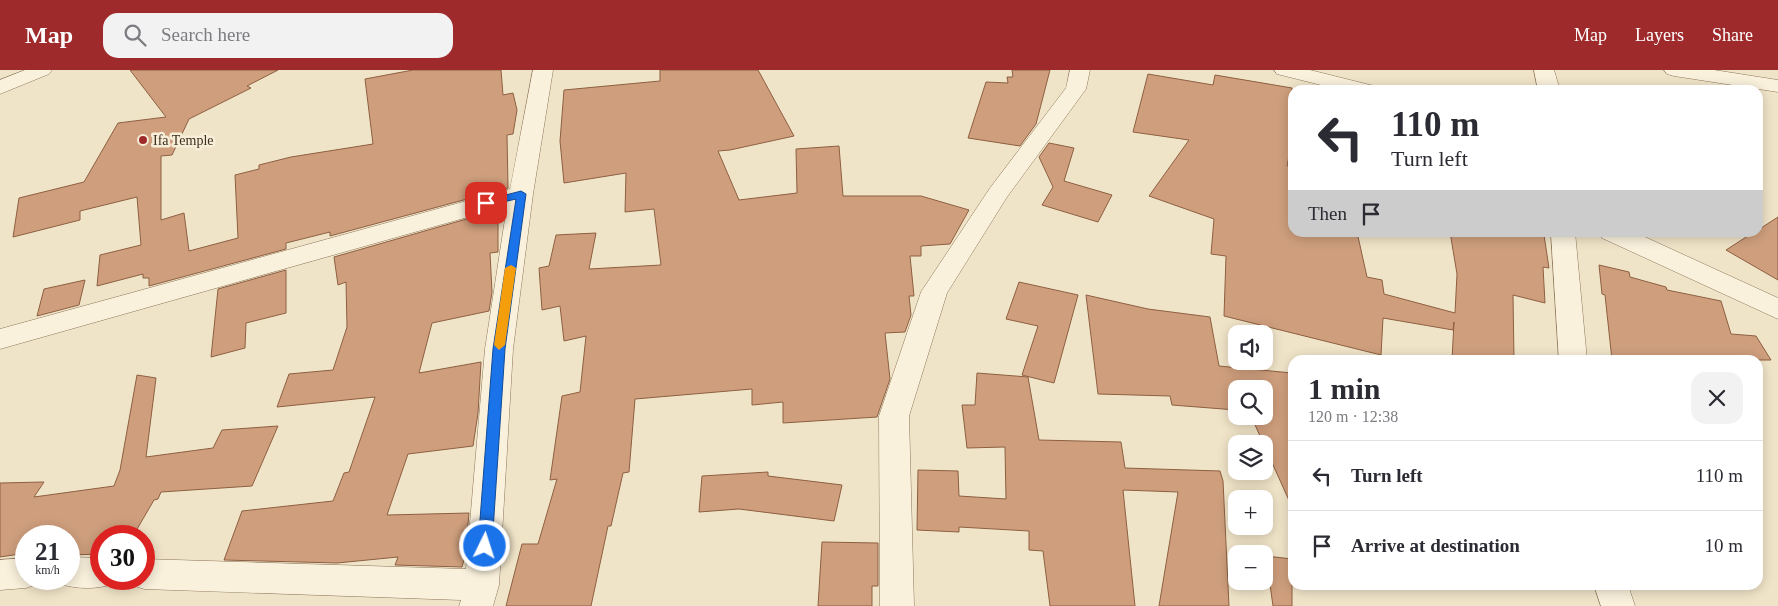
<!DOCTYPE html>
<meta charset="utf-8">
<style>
:root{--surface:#fff;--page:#f2f2f3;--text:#2b2b33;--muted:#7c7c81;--line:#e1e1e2;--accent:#9e2a2b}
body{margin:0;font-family:"Times New Roman",serif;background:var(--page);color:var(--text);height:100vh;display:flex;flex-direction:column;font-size:19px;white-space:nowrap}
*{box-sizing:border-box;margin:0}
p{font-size:16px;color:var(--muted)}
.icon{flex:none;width:28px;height:28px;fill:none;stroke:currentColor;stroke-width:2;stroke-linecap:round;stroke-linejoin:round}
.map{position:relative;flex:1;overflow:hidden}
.side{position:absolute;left:1288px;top:285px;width:475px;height:235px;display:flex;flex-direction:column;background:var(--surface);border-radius:15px;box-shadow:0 2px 12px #0003}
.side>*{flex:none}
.top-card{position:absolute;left:1288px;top:15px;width:475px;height:152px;border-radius:15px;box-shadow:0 2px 12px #0003;background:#fff;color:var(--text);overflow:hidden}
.buttons{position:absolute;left:1228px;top:255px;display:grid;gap:10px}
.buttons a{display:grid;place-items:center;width:45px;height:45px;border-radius:10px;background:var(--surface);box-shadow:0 2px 12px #0003;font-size:25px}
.speed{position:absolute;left:15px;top:455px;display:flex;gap:10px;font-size:25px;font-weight:700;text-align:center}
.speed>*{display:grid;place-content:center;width:65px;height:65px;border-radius:50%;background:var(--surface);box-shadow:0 2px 12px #0003;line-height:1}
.speed small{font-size:12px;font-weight:400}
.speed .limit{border:8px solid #d22;background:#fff;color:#111}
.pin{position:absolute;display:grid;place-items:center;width:42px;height:42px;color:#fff;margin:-21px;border-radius:10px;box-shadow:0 2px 8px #0006}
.me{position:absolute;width:55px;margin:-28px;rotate:4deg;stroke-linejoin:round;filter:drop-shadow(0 0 4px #0008)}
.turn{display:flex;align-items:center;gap:18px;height:105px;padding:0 20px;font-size:22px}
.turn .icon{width:65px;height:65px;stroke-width:2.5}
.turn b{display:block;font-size:35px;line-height:42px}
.then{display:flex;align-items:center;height:48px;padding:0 20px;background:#0003;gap:10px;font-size:19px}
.round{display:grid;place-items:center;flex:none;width:52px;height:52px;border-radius:15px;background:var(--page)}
.head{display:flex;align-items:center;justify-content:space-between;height:85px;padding:0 20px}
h1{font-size:30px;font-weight:700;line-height:38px}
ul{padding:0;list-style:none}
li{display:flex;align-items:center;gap:15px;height:70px;padding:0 20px;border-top:1px solid var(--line)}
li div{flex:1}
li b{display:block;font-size:19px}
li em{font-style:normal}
header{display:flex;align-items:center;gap:30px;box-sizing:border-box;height:70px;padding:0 25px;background:var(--accent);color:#fff}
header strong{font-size:24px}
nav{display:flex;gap:28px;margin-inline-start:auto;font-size:18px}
.search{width:350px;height:45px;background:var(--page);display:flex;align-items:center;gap:12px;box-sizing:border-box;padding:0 18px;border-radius:15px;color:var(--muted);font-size:19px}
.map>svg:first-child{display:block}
.building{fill:#cf9f7d;stroke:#8d5f41}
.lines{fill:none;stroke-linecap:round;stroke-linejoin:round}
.street-casing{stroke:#8d765c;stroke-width:1}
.street{fill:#faf1dc;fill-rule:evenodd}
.route{fill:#1a73e8;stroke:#114b97}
.slow{fill:#f59e0b}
.poi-dot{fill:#9e2a2b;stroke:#f7eed8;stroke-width:2}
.labels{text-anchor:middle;stroke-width:5;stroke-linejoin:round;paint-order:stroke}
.poi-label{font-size:14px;fill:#3d2e20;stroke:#f7eed8;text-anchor:start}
</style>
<header>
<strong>Map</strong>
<div class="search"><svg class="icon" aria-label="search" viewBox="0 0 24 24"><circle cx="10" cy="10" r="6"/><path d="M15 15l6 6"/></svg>Search here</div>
<nav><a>Map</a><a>Layers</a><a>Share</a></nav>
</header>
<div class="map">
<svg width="1778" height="536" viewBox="0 0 1778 536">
<rect width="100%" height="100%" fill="#f0e4c8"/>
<path class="building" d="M 130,0 L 278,0 L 247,16 L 251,18 L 189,49 L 172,85 L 161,86 L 161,150 L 184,143 L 189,181 L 238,168 L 235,105 L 259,99 L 259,95 L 291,87 L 373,74 L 365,9 L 413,0 L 501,0 L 503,25 L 513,23 L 517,40 L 513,64 L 507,65 L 508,118 L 330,166 L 330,162 L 286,173 L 286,179 L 149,216 L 149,208 L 143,208 L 143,204 L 97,216 L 100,185 L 141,175 L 137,127 L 80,141 L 80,150 L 13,167 L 19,128 L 84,112 L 118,53 L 166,47 Z
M 660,0 L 758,0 L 794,66 L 730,80 L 718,81 L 739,130 L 797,123 L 796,79 L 839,76 L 843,126 L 921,126 L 969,140 L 950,174 L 921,176 L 921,186 L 910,186 L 914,226 L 909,226 L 911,245 L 905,262 L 885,263 L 890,309 L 877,347 L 783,353 L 783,332 L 752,335 L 752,319 L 635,329 L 629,402 L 623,403 L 611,456 L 608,456 L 591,536 L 506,536 L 522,474 L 538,474 L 557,409 L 550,410 L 562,326 L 580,322 L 586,266 L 564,271 L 560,236 L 542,240 L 539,198 L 549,196 L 556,165 L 596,163 L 589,199 L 661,195 L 654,139 L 625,142 L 626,103 L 564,113 L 560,71 L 564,20 L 660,11 Z
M 1012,0 L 1050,0 L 1036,54 L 1020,76 L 968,68 L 986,12 L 1008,13 L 1007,7 L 1013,7 Z
M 1148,4 L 1213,15 L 1215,5 L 1292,18 L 1292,71 L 1287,96 L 1292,97 L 1292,162 L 1357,162 L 1367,207 L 1382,210 L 1384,224 L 1455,243 L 1457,204 L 1450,162 L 1530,162 L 1544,165 L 1549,198 L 1543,197 L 1545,233 L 1513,225 L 1514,290 L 1452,290 L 1454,252 L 1453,260 L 1383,248 L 1381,285 L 1224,246 L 1226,186 L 1211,184 L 1214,149 L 1149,126 L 1189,70 L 1133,62 Z
M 1049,73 L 1074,78 L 1064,111 L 1112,125 L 1098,152 L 1042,135 L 1053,117 L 1039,87 Z
M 498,140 L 498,182 L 490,183 L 492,222 L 489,241 L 432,253 L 419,303 L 481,292 L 478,343 L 473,376 L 408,384 L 387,445 L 469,443 L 465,486 L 462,497 L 395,495 L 398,487 L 337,493 L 224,490 L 242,441 L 333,431 L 344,403 L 349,402 L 375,327 L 277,337 L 289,304 L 333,300 L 347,257 L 346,212 L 338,215 L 334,187 Z
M 1778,147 L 1778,210 L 1726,180 L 1754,162 L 1758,162 L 1758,160 Z
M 1599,195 L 1629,202 L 1630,207 L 1666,217 L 1667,220 L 1721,231 L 1731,264 L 1756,266 L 1771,290 L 1612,290 L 1605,225 L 1602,224 Z
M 286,200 L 286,243 L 246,253 L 245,278 L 211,287 L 218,219 Z
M 85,210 L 79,235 L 37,246 L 44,219 Z
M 1019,212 L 1078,225 L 1054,313 L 1022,305 L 1038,256 L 1006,249 Z
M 1086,225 L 1148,239 L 1210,247 L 1219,296 L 1292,303 L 1292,437 L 1251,346 L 1264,346 L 1264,319 L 1236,319 L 1236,340 L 1172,335 L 1170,326 L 1098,324 Z
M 977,303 L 1028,307 L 1039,370 L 1121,372 L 1125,398 L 1220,401 L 1223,411 L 1229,536 L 1159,536 L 1178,422 L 1123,420 L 1135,536 L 1050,536 L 1043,481 L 1029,480 L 1029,461 L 959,457 L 959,462 L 917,460 L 918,400 L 958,401 L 959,426 L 1006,429 L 1005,377 L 967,378 L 962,335 L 975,335 Z
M 137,305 L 156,308 L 146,387 L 213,378 L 222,360 L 278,356 L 252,416 L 161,422 L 158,429 L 154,430 L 133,466 L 101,466 L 101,484 L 69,485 L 69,466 L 26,466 L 26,483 L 0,487 L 0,413 L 44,412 L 34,427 L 114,416 L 120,400 Z
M 768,402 L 768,406 L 842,415 L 834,451 L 739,439 L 699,442 L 702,406 Z
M 822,472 L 878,473 L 878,516 L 872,516 L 872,536 L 818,536 Z
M 1266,486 L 1292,489 L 1292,536 L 1273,536 Z"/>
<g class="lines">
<g class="street-casing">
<path id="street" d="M 25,0 L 52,0 L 49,4 L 0,24 L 0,10 Z
M 533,0 L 553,0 L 533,124 L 513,279 L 499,515 L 493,536 L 459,536 L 461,530 L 144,519 L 132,515 L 129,509 L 144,509 L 144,489 L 466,499 L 485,279 L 507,136 L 0,279 L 0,259 L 510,119 Z
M 1070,0 L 1090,0 L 1086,19 L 1007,127 L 947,223 L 909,346 L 914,536 L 880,536 L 879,346 L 921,222 L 990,118 L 1066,18 Z
M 1274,0 L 1310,0 L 1374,16 L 1378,20 L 1341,20 L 1277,4 Z
M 1534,0 L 1554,0 L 1560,20 L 1538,20 Z
M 1664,0 L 1714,0 L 1778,10 L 1778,22 L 1674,6 L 1667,4 Z
M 1551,162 L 1575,162 L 1587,290 L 1559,290 Z
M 1599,162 L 1634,162 L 1778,228 L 1778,249 L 1602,168 Z
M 69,487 L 101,488 L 101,509 L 115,509 L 113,514 C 95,520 75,519 57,513 L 55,509 L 69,509 Z
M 26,488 L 26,509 L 40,509 L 38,514 L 26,518 L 0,520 L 0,490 Z
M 1594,515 L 1628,515 L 1635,536 L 1601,536 Z"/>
</g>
<use href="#street" class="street"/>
</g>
<path class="route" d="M 521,121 L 526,124 L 505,279 L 492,476 L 490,480 L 485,482 L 480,480 L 478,476 L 493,279 L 516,129 L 486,136 L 481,133 L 483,131 Z"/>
<path class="slow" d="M 511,195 L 516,198 L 505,275 L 499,280 L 494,275 L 505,198 Z"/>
<circle class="poi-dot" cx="143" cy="70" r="5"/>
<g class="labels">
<g class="poi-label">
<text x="153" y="75">Ifa Temple</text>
</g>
</g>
</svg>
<div class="buttons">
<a><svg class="icon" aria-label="sound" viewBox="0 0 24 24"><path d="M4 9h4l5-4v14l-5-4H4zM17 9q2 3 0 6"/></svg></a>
<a><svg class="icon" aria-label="search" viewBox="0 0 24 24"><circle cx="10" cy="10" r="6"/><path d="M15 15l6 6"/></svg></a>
<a><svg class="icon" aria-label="layers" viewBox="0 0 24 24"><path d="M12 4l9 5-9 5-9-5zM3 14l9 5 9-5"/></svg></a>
<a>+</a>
<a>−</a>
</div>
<div class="speed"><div>21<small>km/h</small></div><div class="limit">30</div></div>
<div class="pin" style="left:486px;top:133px;background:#d93025"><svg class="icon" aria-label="arrive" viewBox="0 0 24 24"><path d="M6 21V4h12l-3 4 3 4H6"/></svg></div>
<svg class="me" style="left:485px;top:476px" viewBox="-20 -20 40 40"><circle r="17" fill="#1a73e8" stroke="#fff" stroke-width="3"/><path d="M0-11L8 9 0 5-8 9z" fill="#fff"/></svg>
<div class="top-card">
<div class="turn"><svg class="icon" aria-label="left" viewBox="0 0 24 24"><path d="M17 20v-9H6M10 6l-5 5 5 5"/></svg><div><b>110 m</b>Turn left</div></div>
<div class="then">Then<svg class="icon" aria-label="arrive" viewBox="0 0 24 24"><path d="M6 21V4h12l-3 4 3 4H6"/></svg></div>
</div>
<section class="side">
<div class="head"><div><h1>1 min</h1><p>120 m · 12:38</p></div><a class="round"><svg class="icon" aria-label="close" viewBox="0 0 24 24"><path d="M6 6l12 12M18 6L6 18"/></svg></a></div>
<ul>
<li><svg class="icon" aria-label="left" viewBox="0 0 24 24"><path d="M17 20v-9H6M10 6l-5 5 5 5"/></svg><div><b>Turn left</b></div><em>110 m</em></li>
<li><svg class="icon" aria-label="arrive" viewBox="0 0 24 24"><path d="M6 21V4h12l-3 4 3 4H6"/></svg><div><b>Arrive at destination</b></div><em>10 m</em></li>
</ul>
</section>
</div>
